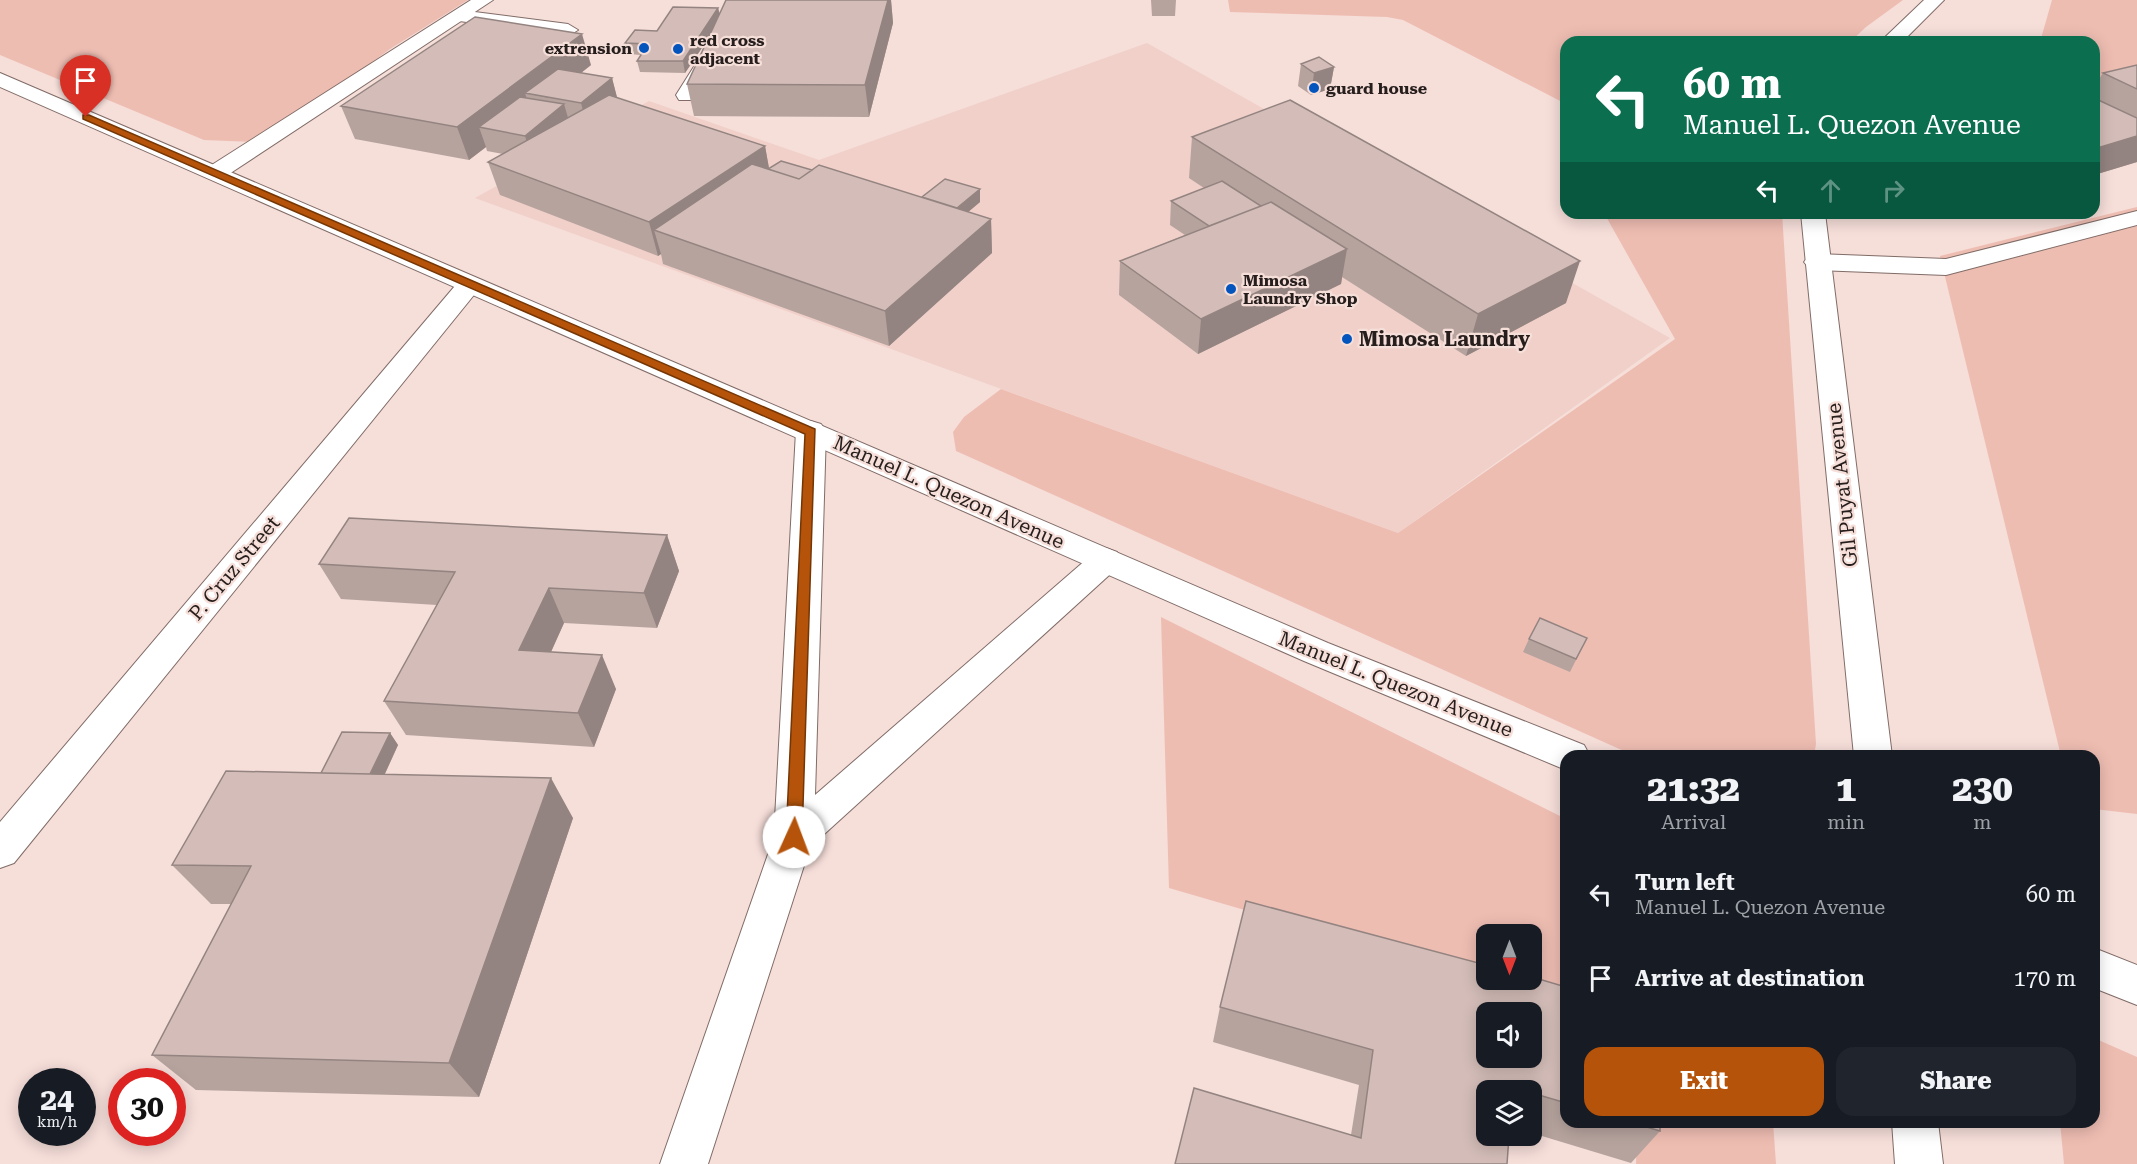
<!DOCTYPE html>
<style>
:root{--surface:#171b24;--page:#20242c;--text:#f1f3f6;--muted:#9ea1a6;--accent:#b45309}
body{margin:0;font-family:"Roboto Serif",serif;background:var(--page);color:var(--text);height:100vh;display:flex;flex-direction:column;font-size:22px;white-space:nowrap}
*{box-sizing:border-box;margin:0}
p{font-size:20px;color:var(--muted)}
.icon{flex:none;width:33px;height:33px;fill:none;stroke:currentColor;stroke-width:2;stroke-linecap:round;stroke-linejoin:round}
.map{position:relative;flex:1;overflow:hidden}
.panel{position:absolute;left:1560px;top:750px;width:540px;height:378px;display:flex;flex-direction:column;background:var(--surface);border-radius:18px;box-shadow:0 3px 15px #0003}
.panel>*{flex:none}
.banner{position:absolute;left:1560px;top:36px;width:540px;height:183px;border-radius:18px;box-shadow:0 3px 15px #0003;background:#0b6e4f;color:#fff;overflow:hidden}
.needle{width:39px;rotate:180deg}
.tools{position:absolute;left:1476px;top:924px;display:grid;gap:12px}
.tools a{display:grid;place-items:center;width:66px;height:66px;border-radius:12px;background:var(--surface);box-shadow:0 3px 15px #0003;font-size:30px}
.speed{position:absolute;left:18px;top:1068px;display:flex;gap:12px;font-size:30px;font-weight:700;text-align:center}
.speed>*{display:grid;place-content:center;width:78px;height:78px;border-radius:50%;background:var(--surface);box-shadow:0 3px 15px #0003;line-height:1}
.speed small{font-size:15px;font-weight:400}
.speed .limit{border:9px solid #d22;background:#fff;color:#111}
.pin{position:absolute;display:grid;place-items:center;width:51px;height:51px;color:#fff;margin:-62px -26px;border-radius:50% 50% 50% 0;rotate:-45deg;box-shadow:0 0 6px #0007}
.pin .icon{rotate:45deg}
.me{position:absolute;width:66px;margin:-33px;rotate:2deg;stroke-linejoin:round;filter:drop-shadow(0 0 4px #0008)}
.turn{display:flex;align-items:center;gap:21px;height:126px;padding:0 24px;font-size:27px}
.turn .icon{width:78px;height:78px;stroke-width:2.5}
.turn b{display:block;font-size:42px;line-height:51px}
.lanes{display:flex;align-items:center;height:57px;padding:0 24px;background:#0003;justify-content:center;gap:30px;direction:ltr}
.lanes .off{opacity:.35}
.eta{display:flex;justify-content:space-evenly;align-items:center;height:102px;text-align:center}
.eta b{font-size:36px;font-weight:800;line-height:42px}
.cta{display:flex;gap:12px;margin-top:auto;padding:12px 24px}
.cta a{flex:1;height:69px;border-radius:18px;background:var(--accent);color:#fff;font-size:24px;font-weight:800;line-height:69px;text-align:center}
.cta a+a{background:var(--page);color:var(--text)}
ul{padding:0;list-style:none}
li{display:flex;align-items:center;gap:18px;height:84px;padding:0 24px}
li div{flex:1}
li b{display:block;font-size:22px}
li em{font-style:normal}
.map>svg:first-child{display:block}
.built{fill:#f0d0c9}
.green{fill:#eebdb2;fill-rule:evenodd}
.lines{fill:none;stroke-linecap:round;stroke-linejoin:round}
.service-casing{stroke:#816c67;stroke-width:2}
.minor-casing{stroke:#816c67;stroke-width:2}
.tertiary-casing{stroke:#816c67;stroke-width:2}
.secondary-casing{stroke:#816c67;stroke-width:2}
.service{fill:#fff;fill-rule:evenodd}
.minor{fill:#fff;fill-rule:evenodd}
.tertiary{fill:#fff;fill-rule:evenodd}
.secondary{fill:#fff;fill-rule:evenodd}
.wall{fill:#b6a39e}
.shaded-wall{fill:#948481}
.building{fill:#d4bdb8;stroke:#948481;stroke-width:1.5;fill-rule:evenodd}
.route{fill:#b45309;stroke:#753606;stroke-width:1.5}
.poi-dot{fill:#0454be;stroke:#f6ded9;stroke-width:2}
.labels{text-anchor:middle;stroke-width:4.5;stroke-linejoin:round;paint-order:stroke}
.far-poi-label{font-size:16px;font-weight:bold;fill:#261e1c;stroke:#f6ded9;text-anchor:start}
.poi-label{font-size:20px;font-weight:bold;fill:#261e1c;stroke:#f6ded9;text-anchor:start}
.street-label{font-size:20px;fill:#261e1c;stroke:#f6ded9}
</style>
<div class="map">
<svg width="2137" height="1164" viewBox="0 0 2137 1164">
<rect width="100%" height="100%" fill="#f6ded9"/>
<path class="built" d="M 1147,43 L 1670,338 L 1398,533 L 475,198 L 649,101 L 819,160 Z"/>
<path class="green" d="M 0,0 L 468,0 L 390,49 L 315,104 L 254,142 L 204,140 L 0,55 Z
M 1228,0 L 1903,0 L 1866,27 L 1850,42 L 1566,42 L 1566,104 L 1403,20 L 1387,17 L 1230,12 Z
M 2052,0 L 2137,0 L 2137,77 L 2094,89 L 2094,42 L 2040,42 Z
M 2137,207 L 2137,814 L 2094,809 L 2094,756 L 2061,756 L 1940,256 Z
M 1604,213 L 1782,213 L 1816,744 L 1814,756 L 1635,756 L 956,451 L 953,432 L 964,417 L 1001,389 L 1398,533 L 1675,339 Z
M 1161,617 L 1566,819 L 1566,1004 L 1169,888 ZM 1486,934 L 1532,934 L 1532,980 L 1486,980 Z
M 2094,1038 L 2137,1057 L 2137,1164 L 2064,1164 L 2060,1122 L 2094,1122 Z
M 1637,1122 L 1773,1122 L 1776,1164 L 1636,1164 Z"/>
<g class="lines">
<g class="service-casing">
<path id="service" d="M 736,0 L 754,0 L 695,100 L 679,100 L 676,95 Z
M 459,10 L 568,24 L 578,30 L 568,36 L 452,20 L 449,16 Z"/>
</g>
<g class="minor-casing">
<path id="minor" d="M 471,0 L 493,0 L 223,178 L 207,178 L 203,173 L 207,168 Z
M 2137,211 L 2137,225 L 1946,275 L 1817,270 L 1808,267 L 1804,262 L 1808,257 L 1817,254 L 1946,259 Z
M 469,277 L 478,280 L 482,285 L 478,290 L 14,863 L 0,868 L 0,822 L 460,280 Z
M 811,421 L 821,424 L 826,431 L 815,795 L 1095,552 L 1106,548 L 1117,552 L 1122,560 L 1117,568 L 810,847 L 708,1164 L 660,1164 L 774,837 L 796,431 L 801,424 Z"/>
</g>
<g class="tertiary-casing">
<path id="tertiary" d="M 0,73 L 1328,643 L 1584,745 L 1590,756 L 1566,756 L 1566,770 L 1304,661 L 0,87 Z
M 2094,948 L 2137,965 L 2137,1005 L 2094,988 Z"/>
</g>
<g class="secondary-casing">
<path id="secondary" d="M 1924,0 L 1944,0 L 1902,42 L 1880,42 Z
M 1801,213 L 1825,213 L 1892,756 L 1854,756 Z
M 1892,1122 L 1938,1122 L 1943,1164 L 1895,1164 Z"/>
</g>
<use href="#service" class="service"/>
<use href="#minor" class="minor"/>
<use href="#tertiary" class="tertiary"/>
<use href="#secondary" class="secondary"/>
</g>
<path class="wall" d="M 726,0 L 891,0 L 893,23 L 869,117 L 694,116 L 687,84 L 708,38 L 685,73 L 640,72 L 637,61 L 641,55 L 628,54 L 625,43 L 718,8 L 720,14 Z
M 1151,0 L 1176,0 L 1175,16 L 1152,16 Z
M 1301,64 L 1334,67 L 1330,89 L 1311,95 L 1298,86 Z
M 591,65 L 581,73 L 612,78 L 617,98 L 765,146 L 769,169 L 812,170 L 922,197 L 980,189 L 980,202 L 968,212 L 991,219 L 992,253 L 889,346 L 663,264 L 661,254 L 658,256 L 500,195 L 488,162 L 503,154 L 487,151 L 486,147 L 469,160 L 355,139 L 341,106 Z
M 2137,65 L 2137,162 L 2094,175 L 2094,87 L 2103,73 Z
M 1192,137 L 1566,303 L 1466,356 L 1342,277 L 1341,284 L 1198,354 L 1119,295 L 1120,261 L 1185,235 L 1170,225 L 1171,201 L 1204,188 L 1189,178 Z
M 667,535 L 679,571 L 657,628 L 564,623 L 551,652 L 616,689 L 594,747 L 406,735 L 384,701 L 437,605 L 341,599 L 319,564 Z
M 1587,638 L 1570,672 L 1523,652 L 1529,639 Z
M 390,733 L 398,745 L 385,774 L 573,818 L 479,1097 L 196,1090 L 152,1055 L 231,904 L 211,904 L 172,865 L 321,773 Z
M 1566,987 L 1566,1122 L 1660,1122 L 1660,1131 L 1631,1163 L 1532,1133 L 1532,1090 L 1486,1090 L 1486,1136 L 1175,1164 L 1351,1135 L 1359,1085 L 1213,1042 L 1220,1007 Z"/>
<path class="shaded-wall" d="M 888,0 L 891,0 L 893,23 L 869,117 L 865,85 Z
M 718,8 L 721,20 L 685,73 L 683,61 Z
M 582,34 L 591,65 L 549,98 L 525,93 L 531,112 L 479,127 L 486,147 L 469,160 L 457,127 Z
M 1334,67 L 1330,89 L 1311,95 L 1314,73 Z
M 612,78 L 618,101 L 587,126 L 581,103 Z
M 564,104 L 571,128 L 532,159 L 525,136 Z
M 2137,136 L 2137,162 L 2094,175 L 2094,149 Z
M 765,146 L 771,179 L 654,230 L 661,254 L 658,256 L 649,222 Z
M 980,189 L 980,202 L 948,229 L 947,217 Z
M 991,219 L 992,253 L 889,346 L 885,311 Z
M 1347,249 L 1341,284 L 1198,354 L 1201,319 Z
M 1580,261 L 1566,303 L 1466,356 L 1478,314 Z
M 667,535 L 679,571 L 657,628 L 644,593 Z
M 549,588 L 564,623 L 536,685 L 519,650 Z
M 602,655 L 616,689 L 594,747 L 578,713 Z
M 390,733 L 398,745 L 370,806 L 361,794 Z
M 551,778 L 573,818 L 479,1097 L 449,1063 Z"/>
<path class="building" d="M 726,0 L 888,0 L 865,85 L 687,84 Z
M 673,7 L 718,8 L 683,61 L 637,61 L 648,44 L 625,43 L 635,30 L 657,31 Z
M 475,17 L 582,34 L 457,127 L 341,106 Z
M 1319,57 L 1334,67 L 1314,73 L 1301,64 Z
M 2137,65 L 2137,89 L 2103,73 Z
M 558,69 L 612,78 L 581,103 L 525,93 Z
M 609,95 L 765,146 L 649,222 L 488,162 Z
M 520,97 L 564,104 L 525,136 L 479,127 Z
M 2094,98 L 2137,118 L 2137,136 L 2094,149 Z
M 1290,100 L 1580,261 L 1478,314 L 1192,137 Z
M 781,161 L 812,170 L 799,179 L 768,169 Z
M 752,164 L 799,179 L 819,165 L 991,219 L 885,311 L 654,230 Z
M 945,179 L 980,189 L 957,208 L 922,197 Z
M 1222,181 L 1261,206 L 1209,226 L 1171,201 Z
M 1271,202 L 1347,249 L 1201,319 L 1120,261 Z
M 349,518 L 667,535 L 644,593 L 549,588 L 519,650 L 602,655 L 578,713 L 384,701 L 455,572 L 319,564 Z
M 1540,618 L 1587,638 L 1576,659 L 1529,639 Z
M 342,732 L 390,733 L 370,774 L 321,773 Z
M 226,771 L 551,778 L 449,1063 L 152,1055 L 251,866 L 172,865 Z
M 1246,901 L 1486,965 L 1486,980 L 1532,980 L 1532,977 L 1566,987 L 1566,1103 L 1532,1093 L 1532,1090 L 1523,1090 L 1513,1088 L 1513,1090 L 1486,1090 L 1486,1136 L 1509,1136 L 1507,1164 L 1175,1164 L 1194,1088 L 1361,1138 L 1373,1050 L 1220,1007 ZM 1486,1012 L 1532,1012 L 1532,1058 L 1486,1058 Z
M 1630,1122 L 1660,1122 L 1660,1131 Z"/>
<path class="route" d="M 83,115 L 89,115 L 815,429 L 802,837 L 800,842 L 788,842 L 786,837 L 805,434 L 83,119 Z"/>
<g class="poi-dot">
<circle cx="644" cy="48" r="6"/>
<circle cx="678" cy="49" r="6"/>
<circle cx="1314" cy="88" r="6"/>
<circle cx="1231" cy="289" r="6"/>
<circle cx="1347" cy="339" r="6"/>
</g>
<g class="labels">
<g class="far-poi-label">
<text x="690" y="46">red cross<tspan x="690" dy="18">adjacent</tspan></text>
<text x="632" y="54" text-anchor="end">extrension</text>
<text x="1326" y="94">guard house</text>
<text x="1243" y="286">Mimosa<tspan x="1243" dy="18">Laundry Shop</tspan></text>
</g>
<g class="poi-label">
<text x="1359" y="346">Mimosa Laundry</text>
</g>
<g class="street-label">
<text transform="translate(1842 485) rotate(-96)" y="7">Gil Puyat Avenue</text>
<text transform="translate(949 492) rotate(24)" y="7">Manuel L. Quezon Avenue</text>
<text transform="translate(234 568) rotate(-50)" y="7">P. Cruz Street</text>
<text transform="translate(1396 684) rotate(22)" y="7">Manuel L. Quezon Avenue</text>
</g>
</g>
</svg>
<div class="tools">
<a><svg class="needle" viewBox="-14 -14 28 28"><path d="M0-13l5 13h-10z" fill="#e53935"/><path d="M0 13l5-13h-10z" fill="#9ea1a6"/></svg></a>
<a><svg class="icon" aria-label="sound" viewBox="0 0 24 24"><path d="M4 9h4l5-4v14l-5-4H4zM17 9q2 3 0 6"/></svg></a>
<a><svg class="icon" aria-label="layers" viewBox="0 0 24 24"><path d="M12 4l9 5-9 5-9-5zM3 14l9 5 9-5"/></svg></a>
</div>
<div class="speed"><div>24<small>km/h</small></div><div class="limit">30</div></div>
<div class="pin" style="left:86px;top:117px;background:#d93025"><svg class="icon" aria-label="arrive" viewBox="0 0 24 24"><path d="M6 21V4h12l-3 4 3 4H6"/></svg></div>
<svg class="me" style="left:794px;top:837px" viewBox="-20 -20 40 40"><circle r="19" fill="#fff"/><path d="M0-13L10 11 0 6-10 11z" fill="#b45309"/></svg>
<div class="banner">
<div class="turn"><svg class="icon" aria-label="left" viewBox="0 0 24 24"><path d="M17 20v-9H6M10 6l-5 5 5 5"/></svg><div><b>60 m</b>Manuel L. Quezon Avenue</div></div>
<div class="lanes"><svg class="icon" aria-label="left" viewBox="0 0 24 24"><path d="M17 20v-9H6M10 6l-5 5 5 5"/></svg><svg class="icon off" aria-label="ahead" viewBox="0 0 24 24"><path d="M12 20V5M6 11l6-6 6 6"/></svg><svg class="icon off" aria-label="right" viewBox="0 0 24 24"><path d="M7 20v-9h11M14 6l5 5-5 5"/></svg></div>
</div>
<section class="panel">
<div class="eta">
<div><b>21:32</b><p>Arrival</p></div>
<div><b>1</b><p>min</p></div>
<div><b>230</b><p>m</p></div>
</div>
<ul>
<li><svg class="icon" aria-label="left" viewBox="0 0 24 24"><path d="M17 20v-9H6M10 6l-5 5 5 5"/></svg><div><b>Turn left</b><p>Manuel L. Quezon Avenue</p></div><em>60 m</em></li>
<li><svg class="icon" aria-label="arrive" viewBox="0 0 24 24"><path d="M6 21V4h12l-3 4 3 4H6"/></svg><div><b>Arrive at destination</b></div><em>170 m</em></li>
</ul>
<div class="cta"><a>Exit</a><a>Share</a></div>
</section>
</div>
